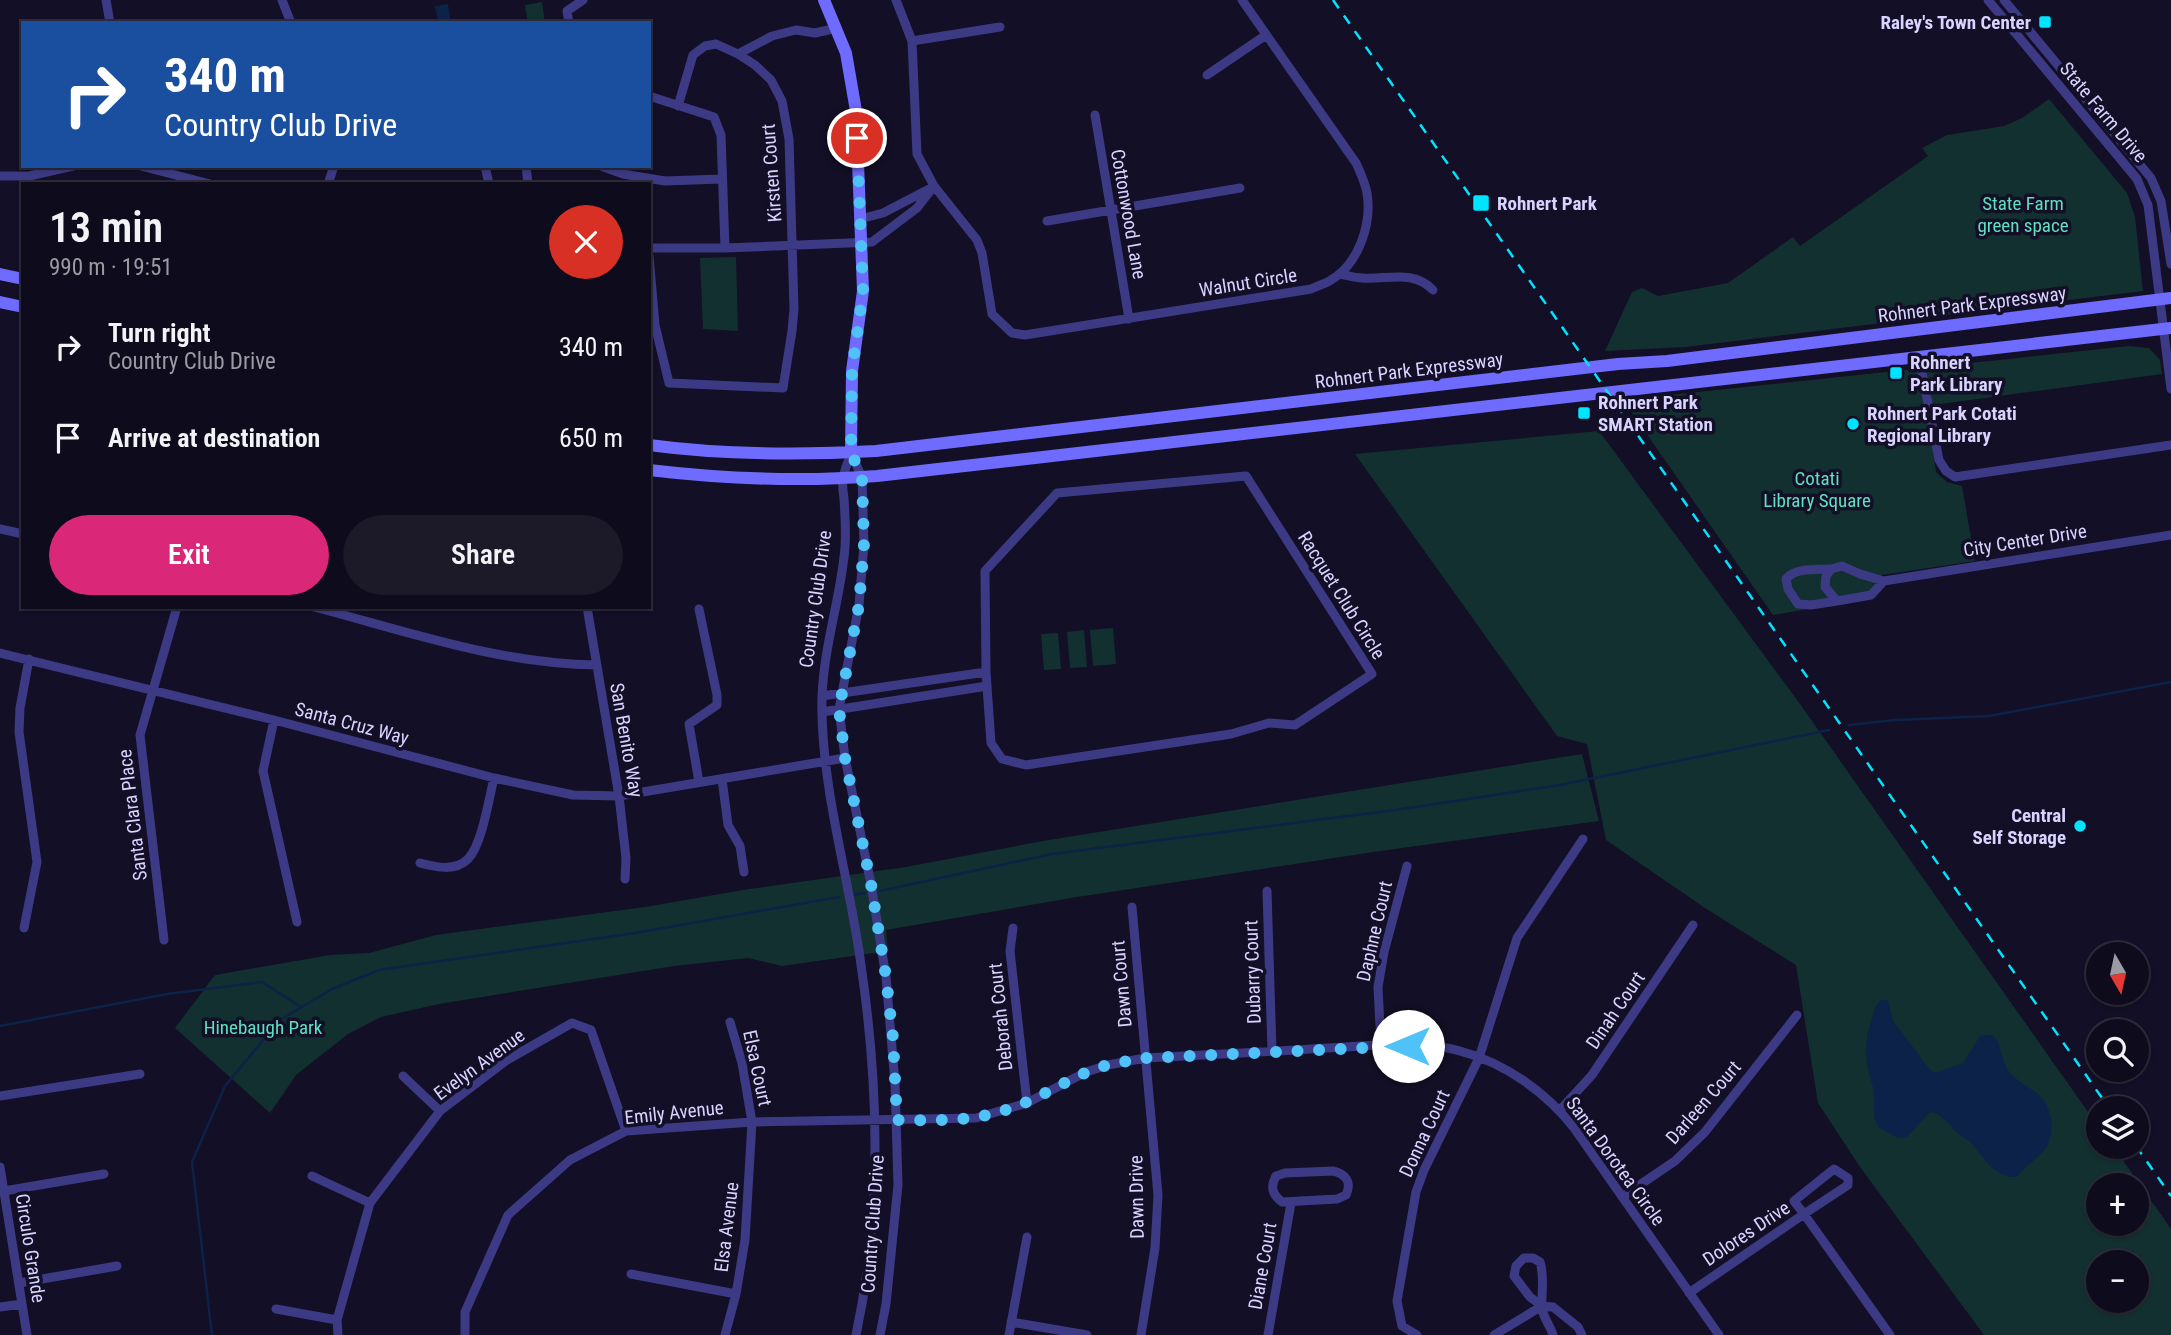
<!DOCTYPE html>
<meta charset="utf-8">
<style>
:root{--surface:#0e0b1c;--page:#1c1929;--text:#f1f3f6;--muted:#9b9ba3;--line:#2e2b3b;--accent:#db2777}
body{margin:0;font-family:"Roboto Condensed",sans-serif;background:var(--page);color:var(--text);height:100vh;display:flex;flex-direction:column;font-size:26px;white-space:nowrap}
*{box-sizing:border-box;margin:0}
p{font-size:23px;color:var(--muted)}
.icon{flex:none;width:38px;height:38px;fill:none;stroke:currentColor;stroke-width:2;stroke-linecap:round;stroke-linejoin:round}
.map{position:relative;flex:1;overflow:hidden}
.panel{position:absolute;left:21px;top:182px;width:630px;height:427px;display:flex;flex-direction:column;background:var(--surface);border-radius:0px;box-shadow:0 2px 5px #0004,0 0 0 2px var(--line)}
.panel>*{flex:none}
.top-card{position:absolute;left:21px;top:21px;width:630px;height:147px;border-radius:0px;box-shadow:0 2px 5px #0004,0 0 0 2px var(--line);background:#1a4fa0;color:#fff;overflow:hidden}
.needle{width:46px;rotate:171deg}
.buttons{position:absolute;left:2086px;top:942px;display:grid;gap:14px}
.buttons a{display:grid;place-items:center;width:63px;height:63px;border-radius:50%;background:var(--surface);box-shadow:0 2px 5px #0004,0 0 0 2px var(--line);font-size:35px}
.pin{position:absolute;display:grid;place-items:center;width:60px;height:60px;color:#fff;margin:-30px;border:4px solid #fff;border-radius:50%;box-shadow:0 2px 7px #0007}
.me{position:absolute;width:77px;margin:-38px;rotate:270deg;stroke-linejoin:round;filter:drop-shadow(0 0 5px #0008)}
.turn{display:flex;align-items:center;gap:24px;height:147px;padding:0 28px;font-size:32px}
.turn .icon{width:91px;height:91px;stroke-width:2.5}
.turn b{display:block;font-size:49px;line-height:60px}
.round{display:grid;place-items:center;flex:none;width:74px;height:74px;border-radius:37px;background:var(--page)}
.head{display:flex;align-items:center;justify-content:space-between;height:119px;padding:0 28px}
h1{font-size:42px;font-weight:600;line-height:52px}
.button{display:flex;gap:14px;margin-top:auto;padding:14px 28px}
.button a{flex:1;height:80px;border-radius:42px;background:var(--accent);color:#fff;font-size:28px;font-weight:600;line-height:80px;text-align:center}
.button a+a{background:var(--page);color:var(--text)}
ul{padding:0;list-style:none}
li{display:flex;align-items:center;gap:21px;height:91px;padding:0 28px}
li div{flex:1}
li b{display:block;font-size:26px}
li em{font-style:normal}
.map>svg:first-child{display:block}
.green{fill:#12302f;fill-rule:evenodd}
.water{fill:#0c2248}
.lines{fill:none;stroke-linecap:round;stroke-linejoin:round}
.stream{stroke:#0c2248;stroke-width:2.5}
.street{stroke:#3d3a85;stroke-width:9}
.secondary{stroke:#6f6bff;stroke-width:12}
.rail{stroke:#00e5ff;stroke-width:2.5;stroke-dasharray:10 9;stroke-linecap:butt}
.route{stroke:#4fc3f7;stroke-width:12;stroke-dasharray:0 21.6}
.poi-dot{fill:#00e5ff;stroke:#130f26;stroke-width:2.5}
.labels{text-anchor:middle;stroke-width:7;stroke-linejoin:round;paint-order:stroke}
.poi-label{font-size:19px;font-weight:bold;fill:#d9d4ff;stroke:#130f26;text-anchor:start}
.street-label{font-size:19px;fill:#d9d4ff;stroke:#130f26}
.park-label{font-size:19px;fill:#5fe0c0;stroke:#130f26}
</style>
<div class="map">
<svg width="2171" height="1335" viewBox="0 0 2171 1335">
<rect width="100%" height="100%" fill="#130f26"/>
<path class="green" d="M 542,2 L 545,23 L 528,23 L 525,5 Z
M 2049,99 L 2127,193 L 2135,217 L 2143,291 L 1686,347 L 1605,351 L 1632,292 L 1642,288 L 1658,296 L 1728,283 L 1793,237 L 1800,246 L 1928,156 L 1922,148 L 1947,135 L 2004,126 L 2022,118 Z
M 736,257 L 738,331 L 703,329 L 700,258 Z
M 2129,346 L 2149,348 L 2160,360 L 2162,374 L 1926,406 L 1936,472 L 1947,482 L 1962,486 L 1975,561 L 1882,575 L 1876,597 L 1773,615 L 1623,400 Z
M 1599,431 L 1800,704 L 2098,1126 L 2098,1146 L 2113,1146 L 2171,1229 L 2171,1335 L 1984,1335 L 1860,1167 L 1818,1103 L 1796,965 L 1705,908 L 1606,840 L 1587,744 L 1557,736 L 1355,454 ZM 2098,1185 L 2137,1185 L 2137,1223 L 2098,1223 ZM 2098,1262 L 2137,1262 L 2137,1300 L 2098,1300 Z
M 1113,628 L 1116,664 L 1093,666 L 1090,630 Z
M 1084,630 L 1087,667 L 1070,668 L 1067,632 Z
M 1058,633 L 1061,669 L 1044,670 L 1041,634 Z
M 1582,754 L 1599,821 L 1380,851 L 1077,897 L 886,930 L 888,951 L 782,966 L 748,958 L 674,966 L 439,1004 L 381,1017 L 348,1034 L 296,1075 L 270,1113 L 175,1028 L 215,975 L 330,955 L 369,953 L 436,935 L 645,907 L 743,890 L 906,867 L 1043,841 Z"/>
<path class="water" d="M 448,4 L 451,23 L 438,23 L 435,6 Z
M 1881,1000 L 1888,1000 L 1893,1021 L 1931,1071 L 1936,1073 L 1963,1063 L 1981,1035 L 1993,1035 C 2002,1045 2001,1059 2008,1070 C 2013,1079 2029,1087 2038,1094 C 2054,1108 2057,1138 2041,1154 C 2033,1162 2024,1167 2017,1177 C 1992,1178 1985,1157 1970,1142 C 1965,1138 1960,1136 1956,1132 C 1948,1123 1942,1114 1930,1112 L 1907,1137 L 1898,1138 L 1878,1127 L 1874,1116 L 1874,1091 L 1867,1066 L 1866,1051 L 1867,1035 L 1876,1005 Z"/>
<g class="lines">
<path class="stream" d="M 1849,725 L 1895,720 L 1989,716 L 2171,682
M 880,891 L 1052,854 L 1395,810 L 1560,785 L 1829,730
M 852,895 L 865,893
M 0,1026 L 167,994 L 262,982 L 301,1007
M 212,1335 L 192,1162 L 225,1086 L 280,1020 L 332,989 L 379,970 L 635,933 L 839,897"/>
<path class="street" d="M 106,0 L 110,23
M 282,0 L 291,23
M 896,0 L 912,41 L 917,154 L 934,186 L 977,240 L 982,253 L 992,314 L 1012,333 L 1025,335 L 1311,289 C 1317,286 1325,284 1331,280 C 1359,264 1372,223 1367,193 C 1365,182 1360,172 1356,163 L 1242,0
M 1988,0 L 2137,179 L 2148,205 L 2171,389
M 2004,0 L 2151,178 L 2161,201 L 2171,264
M 569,23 L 567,11 L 583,0
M 912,41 L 1000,27
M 738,54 L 772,36 L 796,30 L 815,33 L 837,28
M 1207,75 L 1266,35
M 649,96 L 714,117 L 721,135 L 725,248
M 1095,115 L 1129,319
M 141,166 L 210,184
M 485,166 L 489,184
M 526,166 L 528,184
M 601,166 L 623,174 L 665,181 L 721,179
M 0,176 L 29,176 L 73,166
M 328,184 L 334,166
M 860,219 L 883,213 L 933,187
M 1047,221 L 1240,188
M 649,248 L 725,248 L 872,242 L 917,208 L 934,186
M 649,256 L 655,325 L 669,383 L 783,388 L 792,331 L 794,309 L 789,139 L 782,101 L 771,80 L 755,65 L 738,54 L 716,44 L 705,46 L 693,55 L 678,106
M 1339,274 C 1346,275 1354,278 1362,278 C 1387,280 1413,269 1433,290
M 1919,357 L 1939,460 L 1946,471 L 1955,477 L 2171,445
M 851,452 L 862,478 L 864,544 L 859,605 L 839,709 L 845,758 L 871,884 L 886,977 L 895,1083 L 898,1185 L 886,1304 L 880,1335
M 851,452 C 849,460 845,469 843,477 C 842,484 843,492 844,498 C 845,518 847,537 844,557 C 838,610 820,659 822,714 C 824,799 850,882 861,965 C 879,1087 882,1214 856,1335
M 1246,476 L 1372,674 L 1295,725 L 1269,723 L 1231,734 L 1026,765 L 1002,759 L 991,743 L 986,672 L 985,571 L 1057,493 Z
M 0,529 L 23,534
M 1831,569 C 1817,570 1796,567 1786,579 L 1788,589 L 1798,604 L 1811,605 L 1837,601
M 1884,581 L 1871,595 L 1837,601 L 1825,587 L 1826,576 L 1831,569 L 1842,566 L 1860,574 L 1884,581 L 2171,535
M 314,607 C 406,631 500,664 596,665
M 587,607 L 619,796 L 626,858 L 625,879
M 0,653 L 274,720 L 494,778 L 573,795 L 619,796 L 845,758
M 822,696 L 986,672
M 822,712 L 987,686
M 274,720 L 263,771 L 297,922
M 722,779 L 728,825 L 740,846 L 744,872
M 699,782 L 689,724 L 717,705 L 717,695 L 699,609
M 420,863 C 435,867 455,872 468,859 C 482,845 489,798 494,778
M 1267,891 L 1272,1051
M 1132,907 L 1158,1195 L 1155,1248 L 1141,1335
M 24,928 L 37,862 L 19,732 L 20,708 L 29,659
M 1013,928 L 1010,951 L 1027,1103
M 164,940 L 140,735 L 177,607
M 1381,1045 L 1378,987 L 1384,952 L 1407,866
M 403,1076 L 440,1111
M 0,1096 L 140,1074
M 1560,1110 L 1592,1075 L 1693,925
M 0,1167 L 27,1335
M 1834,1169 L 1848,1178 L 1848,1185 L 1804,1214 L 1794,1201 Z
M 1333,1171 C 1346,1174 1352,1182 1346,1195 L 1337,1199 L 1282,1202 C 1272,1194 1270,1187 1276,1176 L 1285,1173 Z
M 312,1176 L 370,1203
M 4,1191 L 104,1174
M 1622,1197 L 1675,1161 L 1705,1132 L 1797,1015
M 631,1274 L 736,1294
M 19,1283 L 117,1266
M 1689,1293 L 1804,1214 L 1890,1335
M 0,1307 L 22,1304
M 276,1309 L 337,1320
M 1011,1322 L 1087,1335
M 338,1335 L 337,1320 L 370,1203 L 440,1111 L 507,1060 L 572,1023 L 591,1030 L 626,1131
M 465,1335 L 465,1312 L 508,1215 L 570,1160 L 626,1131 L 752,1122 L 976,1118 L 1027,1103 L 1086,1072 L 1108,1065 L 1145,1058 C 1205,1055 1266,1052 1327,1048 C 1370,1046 1418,1039 1460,1051 C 1505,1063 1546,1092 1574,1128 L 1719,1335
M 725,1335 L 736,1294 L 745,1240 L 752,1122 L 742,1063 L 730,1022
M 1009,1335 L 1027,1237
M 1268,1335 L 1291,1203
M 1417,1335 L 1402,1326 L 1397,1301 L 1416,1192 L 1424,1170 L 1479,1058 L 1517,938 L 1583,839
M 1494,1335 L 1542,1306
M 1553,1335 C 1550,1325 1544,1319 1542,1309 C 1541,1293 1545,1277 1540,1262 L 1533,1258 L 1524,1258 L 1516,1266 L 1514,1276 L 1530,1297 L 1542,1306 L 1553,1307 L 1578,1327 L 1582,1335"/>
<path class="secondary" d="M 824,0 L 846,53 L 856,111 L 863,291 L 852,371 L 851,452
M 0,274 L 23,279
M 0,302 L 23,307
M 649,445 C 723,455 803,455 876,451 L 1618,364 L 1667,361 L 2171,298
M 649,470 C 725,479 801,482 877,476 L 2171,328"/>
<path class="rail" d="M 1333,0 L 2109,1108
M 2136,1146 L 2171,1196"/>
</g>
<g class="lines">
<path class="route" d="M 857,138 L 863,291 L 852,371 L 851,452 L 862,478 L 864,544 L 859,605 L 839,709 L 845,758 L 871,884 L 886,977 L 893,1038 L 897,1120 C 930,1120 966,1122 999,1112 C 1030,1104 1057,1085 1087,1072 C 1105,1064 1125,1062 1144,1058 L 1408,1046"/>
</g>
<g class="poi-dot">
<rect x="2038" y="15" width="14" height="14" rx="3.5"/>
<rect x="1472" y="194" width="18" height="18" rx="3.5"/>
<rect x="1889" y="366" width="14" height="14" rx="3.5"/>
<rect x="1577" y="406" width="14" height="14" rx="3.5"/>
<circle cx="1853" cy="424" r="7"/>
<circle cx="2080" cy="826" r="7"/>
</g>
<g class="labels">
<g class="poi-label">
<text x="2031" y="29" text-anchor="end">Raley's Town Center</text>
<text x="1497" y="210">Rohnert Park</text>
<text x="1910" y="369">Rohnert<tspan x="1910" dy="22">Park Library</tspan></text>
<text x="1598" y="409">Rohnert Park<tspan x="1598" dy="22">SMART Station</tspan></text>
<text x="1867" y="420">Rohnert Park Cotati<tspan x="1867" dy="22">Regional Library</tspan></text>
<text x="2066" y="822" text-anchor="end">Central<tspan x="2066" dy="22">Self Storage</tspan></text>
</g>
<g class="street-label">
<text transform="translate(2104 112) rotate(50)" y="7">State Farm Drive</text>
<text transform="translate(771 173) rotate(-94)" y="7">Kirsten Court</text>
<text transform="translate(1129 214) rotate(80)" y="7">Cottonwood Lane</text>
<text transform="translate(1248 282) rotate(-9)" y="7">Walnut Circle</text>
<text transform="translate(1972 304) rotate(-7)" y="7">Rohnert Park Expressway</text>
<text transform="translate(1409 370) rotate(-7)" y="7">Rohnert Park Expressway</text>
<text transform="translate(2025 540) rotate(-9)" y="7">City Center Drive</text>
<text transform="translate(1342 595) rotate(58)" y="7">Racquet Club Circle</text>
<text transform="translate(815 599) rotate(-82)" y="7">Country Club Drive</text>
<text transform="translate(352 723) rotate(15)" y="7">Santa Cruz Way</text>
<text transform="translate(627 740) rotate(80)" y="7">San Benito Way</text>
<text transform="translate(132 815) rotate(-97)" y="7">Santa Clara Place</text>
<text transform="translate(1374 931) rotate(-77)" y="7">Daphne Court</text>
<text transform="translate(1252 972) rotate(-92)" y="7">Dubarry Court</text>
<text transform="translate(1121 984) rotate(-95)" y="7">Dawn Court</text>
<text transform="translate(1615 1010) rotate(-56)" y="7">Dinah Court</text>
<text transform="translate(1000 1017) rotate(-96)" y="7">Deborah Court</text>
<text transform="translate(479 1064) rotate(-36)" y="7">Evelyn Avenue</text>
<text transform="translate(758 1068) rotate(78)" y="7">Elsa Court</text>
<text transform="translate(1703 1102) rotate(-49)" y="7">Darleen Court</text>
<text transform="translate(674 1112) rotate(-6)" y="7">Emily Avenue</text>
<text transform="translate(1424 1133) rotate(-65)" y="7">Donna Court</text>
<text transform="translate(1616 1161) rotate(54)" y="7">Santa Dorotea Circle</text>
<text transform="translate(1136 1197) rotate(-91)" y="7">Dawn Drive</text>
<text transform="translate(872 1224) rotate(-86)" y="7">Country Club Drive</text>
<text transform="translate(726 1227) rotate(-83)" y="7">Elsa Avenue</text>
<text transform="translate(1746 1233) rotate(-34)" y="7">Dolores Drive</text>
<text transform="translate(31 1248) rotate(81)" y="7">Circulo Grande</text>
<text transform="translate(1262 1266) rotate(-80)" y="7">Diane Court</text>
</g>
<g class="park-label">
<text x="2023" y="210">State Farm<tspan x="2023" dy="22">green space</tspan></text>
<text x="1817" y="485">Cotati<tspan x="1817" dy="22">Library Square</tspan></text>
<text x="263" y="1034">Hinebaugh Park</text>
</g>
</g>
</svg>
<div class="buttons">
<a><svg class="needle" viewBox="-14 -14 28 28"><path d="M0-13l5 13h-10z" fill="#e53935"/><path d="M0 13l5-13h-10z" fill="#9b9ba3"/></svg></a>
<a><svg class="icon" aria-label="search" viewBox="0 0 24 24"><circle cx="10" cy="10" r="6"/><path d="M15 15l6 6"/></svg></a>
<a><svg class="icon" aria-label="layers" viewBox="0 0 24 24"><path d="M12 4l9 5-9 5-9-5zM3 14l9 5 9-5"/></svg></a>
<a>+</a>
<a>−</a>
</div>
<div class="pin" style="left:857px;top:138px;background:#d93025"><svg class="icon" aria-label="arrive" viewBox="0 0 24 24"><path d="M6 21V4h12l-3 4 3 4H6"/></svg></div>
<svg class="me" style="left:1408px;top:1046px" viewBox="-20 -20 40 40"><circle r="19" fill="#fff"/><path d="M0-13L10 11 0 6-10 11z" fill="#4fc3f7"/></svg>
<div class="top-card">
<div class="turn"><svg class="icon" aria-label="right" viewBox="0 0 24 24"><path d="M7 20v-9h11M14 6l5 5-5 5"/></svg><div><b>340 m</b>Country Club Drive</div></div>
</div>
<section class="panel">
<div class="head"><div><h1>13 min</h1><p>990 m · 19:51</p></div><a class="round" style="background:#d93025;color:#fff"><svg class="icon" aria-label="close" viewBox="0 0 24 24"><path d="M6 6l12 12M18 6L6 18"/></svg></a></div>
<ul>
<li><svg class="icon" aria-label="right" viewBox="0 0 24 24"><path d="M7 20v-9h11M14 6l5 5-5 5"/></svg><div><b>Turn right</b><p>Country Club Drive</p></div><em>340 m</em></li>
<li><svg class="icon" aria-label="arrive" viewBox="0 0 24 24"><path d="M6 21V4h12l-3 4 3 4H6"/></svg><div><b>Arrive at destination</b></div><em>650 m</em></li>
</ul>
<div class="button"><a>Exit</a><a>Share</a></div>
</section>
</div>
